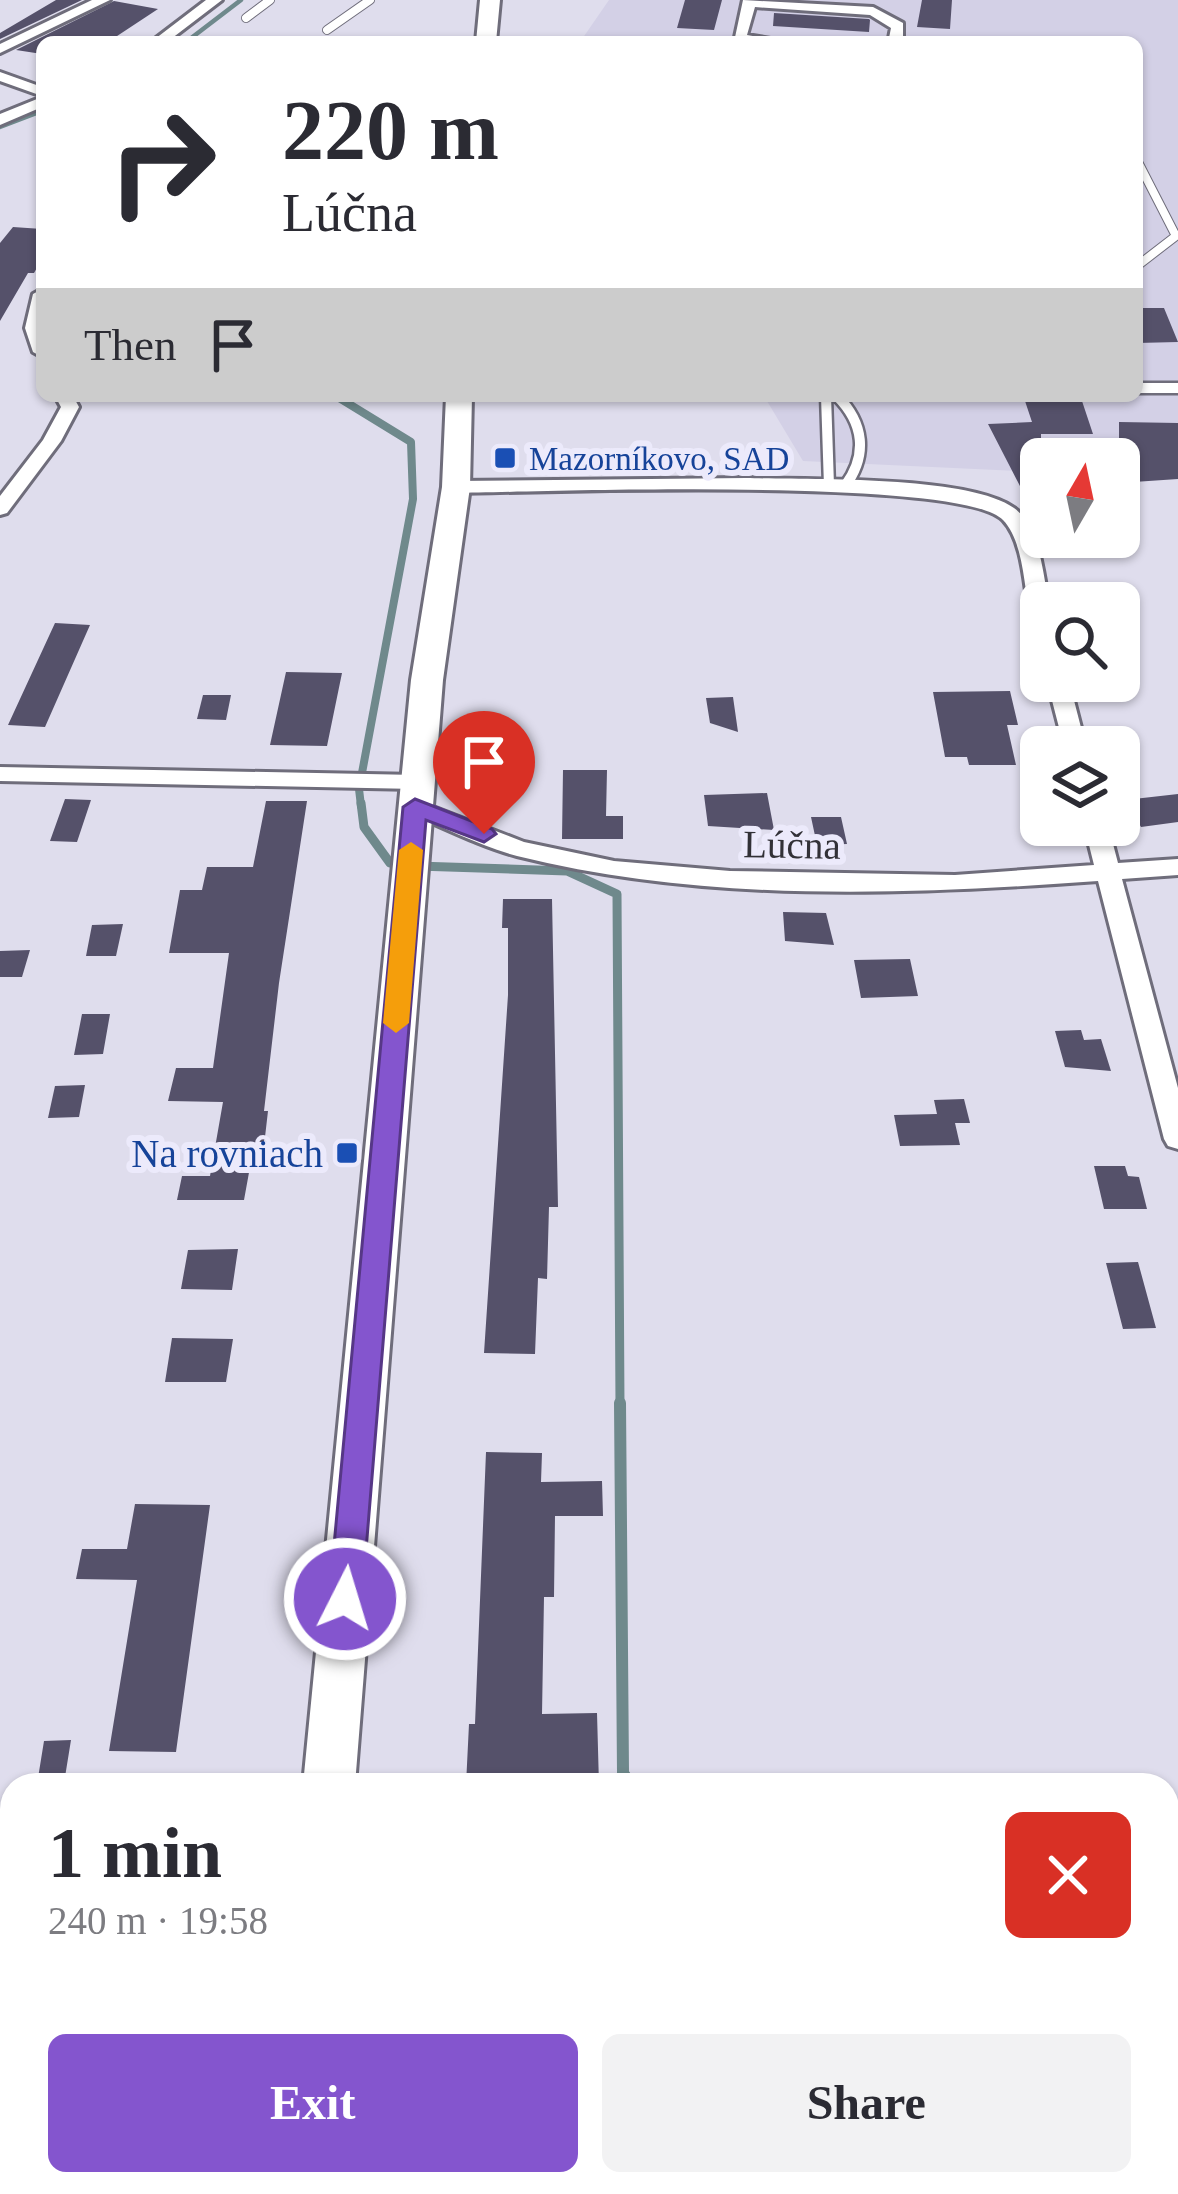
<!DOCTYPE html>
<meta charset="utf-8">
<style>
:root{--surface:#fff;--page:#f2f2f3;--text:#2b2b33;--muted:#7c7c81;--accent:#8455ce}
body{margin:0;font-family:"Times New Roman",serif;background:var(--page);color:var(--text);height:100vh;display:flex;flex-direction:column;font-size:45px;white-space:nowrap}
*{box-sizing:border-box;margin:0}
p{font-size:39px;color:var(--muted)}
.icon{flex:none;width:66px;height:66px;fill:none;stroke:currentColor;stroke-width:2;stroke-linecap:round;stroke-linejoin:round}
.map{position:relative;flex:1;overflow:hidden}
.details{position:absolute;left:0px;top:1773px;width:1179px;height:423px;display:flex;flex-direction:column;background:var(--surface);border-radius:36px 36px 0 0;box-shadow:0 3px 9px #0004}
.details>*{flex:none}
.hud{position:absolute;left:36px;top:36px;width:1107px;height:366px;border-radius:18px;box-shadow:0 3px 9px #0004;background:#fff;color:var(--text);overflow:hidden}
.needle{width:78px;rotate:9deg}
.fabs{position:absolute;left:1020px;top:438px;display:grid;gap:24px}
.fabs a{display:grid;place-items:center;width:120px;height:120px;border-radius:18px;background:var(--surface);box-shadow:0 3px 9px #0004;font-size:60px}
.pin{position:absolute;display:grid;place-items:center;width:102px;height:102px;color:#fff;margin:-123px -51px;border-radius:50% 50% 50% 0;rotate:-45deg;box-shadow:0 0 12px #0007}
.pin .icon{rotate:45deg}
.me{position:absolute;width:132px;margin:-66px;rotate:5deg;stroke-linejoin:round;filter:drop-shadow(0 0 9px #0008)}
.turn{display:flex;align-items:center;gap:42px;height:252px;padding:0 48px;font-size:54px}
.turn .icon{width:156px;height:156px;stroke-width:2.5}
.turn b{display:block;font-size:84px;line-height:102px}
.then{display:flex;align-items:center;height:114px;padding:0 48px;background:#0003;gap:24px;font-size:45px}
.round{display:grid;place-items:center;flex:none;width:126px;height:126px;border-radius:18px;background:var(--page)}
.headline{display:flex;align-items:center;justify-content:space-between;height:204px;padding:0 48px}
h1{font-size:72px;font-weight:700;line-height:90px}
.cta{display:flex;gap:24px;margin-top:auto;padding:24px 48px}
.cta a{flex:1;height:138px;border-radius:18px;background:var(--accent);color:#fff;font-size:48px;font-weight:700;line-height:138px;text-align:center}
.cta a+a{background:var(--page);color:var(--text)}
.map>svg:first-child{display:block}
.built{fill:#d3d0e6}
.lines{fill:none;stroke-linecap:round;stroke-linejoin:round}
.stream-far3{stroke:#6f898c;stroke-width:4.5}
.stream-far2{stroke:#6f898c;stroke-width:8}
.stream-far1{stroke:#6f898c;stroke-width:9}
.stream{stroke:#6f898c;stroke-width:12}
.building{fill:#55516a}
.lane-far1-casing{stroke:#6f6d7b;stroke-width:10}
.lane-casing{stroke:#6f6d7b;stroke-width:15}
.street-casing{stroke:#6f6d7b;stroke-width:6}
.secondary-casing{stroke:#6f6d7b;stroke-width:6}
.lane-far1{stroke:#fff;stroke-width:8}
.lane{stroke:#fff;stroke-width:10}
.street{fill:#fff;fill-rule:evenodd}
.secondary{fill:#fff;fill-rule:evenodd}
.route{fill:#8455ce;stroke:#563786;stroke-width:3}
.slow{fill:#f59e0b}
.transit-dot{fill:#1a4fb4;stroke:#eceafb;stroke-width:4.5}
.labels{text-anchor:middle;stroke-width:12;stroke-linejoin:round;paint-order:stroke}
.far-transit-label{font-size:33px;fill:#164399;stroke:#eceafb;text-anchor:start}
.street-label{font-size:39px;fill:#323137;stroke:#eceafb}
.transit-label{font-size:39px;fill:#164399;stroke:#eceafb;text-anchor:end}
</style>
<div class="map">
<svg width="1178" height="2194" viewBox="0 0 1178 2194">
<rect width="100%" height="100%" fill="#dfdded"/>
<path class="built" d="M 609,0 L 1178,0 L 1178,475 L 1119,459 L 1041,459 L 1041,472 L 803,461 L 764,396 L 1137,396 L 1137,42 L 580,42 Z"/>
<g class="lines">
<path class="stream-far3" d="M 186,42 L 241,0
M 0,127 L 42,111"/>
<path class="stream-far2" d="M 336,396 L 411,442 L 413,499 L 359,789 L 361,806"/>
<path class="stream-far1" d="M 361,803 L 364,827 L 390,863 L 400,864
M 417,866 L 567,871 L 617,894 L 620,1406"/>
<path class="stream" d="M 620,1403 L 623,1773 L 631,1785
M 718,2184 L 718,2194"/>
</g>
<path class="building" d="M 56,0 L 82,0 L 0,39 L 0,33 Z
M 685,0 L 722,0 L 714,30 L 677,28 Z
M 922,0 L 952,0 L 950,29 L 917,27 Z
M 114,1 L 158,9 L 108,42 L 42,42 L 42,54 L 16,50 Z
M 774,13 L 869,19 L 870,20 L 869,32 L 773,26 Z
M 13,227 L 42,229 L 42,259 L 34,273 L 28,273 L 0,321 L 0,243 Z
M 1137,308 L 1164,308 L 1178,342 L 1137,343 Z
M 1025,401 L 1082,401 L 1093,434 L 1041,434 L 1041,489 L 1022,490 L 988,424 L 1032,422 Z
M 1119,422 L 1178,423 L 1178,479 L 1119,483 Z
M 55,623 L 90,625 L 45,727 L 8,725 Z
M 286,672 L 342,673 L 327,746 L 270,745 Z
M 1010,691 L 1018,725 L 1007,725 L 1016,765 L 969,765 L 967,757 L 945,757 L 933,692 Z
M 203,695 L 231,695 L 226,720 L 197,719 Z
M 733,697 L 738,732 L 710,723 L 706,698 Z
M 563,770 L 607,770 L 606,816 L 623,816 L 623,839 L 562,839 Z
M 767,793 L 774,830 L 708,826 L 704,795 Z
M 1178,794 L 1178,822 L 1141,827 L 1125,800 Z
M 65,799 L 91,800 L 77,842 L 50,841 Z
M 266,801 L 307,801 L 279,983 L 264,1111 L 268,1111 L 265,1137 L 260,1156 L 252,1156 L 244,1200 L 177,1200 L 182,1176 L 210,1176 L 223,1102 L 168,1101 L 176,1068 L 213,1068 L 229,953 L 169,953 L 180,890 L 202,890 L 207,867 L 253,867 Z
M 811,817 L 841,817 L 847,844 L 817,845 Z
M 503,899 L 552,899 L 558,1207 L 549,1207 L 547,1279 L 538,1278 L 535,1354 L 484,1353 L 508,995 L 508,928 L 502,928 Z
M 783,912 L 826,913 L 834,945 L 785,941 Z
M 123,924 L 116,956 L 86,956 L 92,925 Z
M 30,950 L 22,977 L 0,977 L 0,951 Z
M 910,959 L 918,996 L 861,998 L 854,960 Z
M 82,1014 L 110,1014 L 103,1054 L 74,1055 Z
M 1081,1030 L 1084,1040 L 1101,1039 L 1111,1071 L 1065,1067 L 1055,1031 Z
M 85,1085 L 79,1117 L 48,1118 L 55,1086 Z
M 964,1099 L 970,1123 L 955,1123 L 960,1145 L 900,1146 L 894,1115 L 937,1114 L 934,1100 Z
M 1094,1166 L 1125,1166 L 1128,1176 L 1139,1177 L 1147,1209 L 1104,1209 Z
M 238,1249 L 232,1290 L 181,1289 L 188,1250 Z
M 1138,1262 L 1156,1328 L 1123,1329 L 1106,1263 Z
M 172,1338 L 233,1339 L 226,1382 L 165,1382 Z
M 486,1452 L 542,1453 L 541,1482 L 602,1481 L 603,1516 L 555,1516 L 554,1597 L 544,1597 L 542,1714 L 597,1713 L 599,1785 L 466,1785 L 469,1724 L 475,1724 Z
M 135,1504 L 210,1505 L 176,1752 L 109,1751 L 137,1580 L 76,1579 L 82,1549 L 127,1549 Z
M 71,1740 L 65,1777 L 38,1778 L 44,1741 Z"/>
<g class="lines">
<g class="lane-far1-casing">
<path id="lane-far1" d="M 246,18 L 270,0
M 327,30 L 370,0
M 1137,160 L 1176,236 L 1137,266"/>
</g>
<g class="lane-casing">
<path id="lane" d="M 1137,388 L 1178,388
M 826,396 L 829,486
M 837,396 C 864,423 868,455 845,486"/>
</g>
<g class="street-casing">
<path id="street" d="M 92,0 L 110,0 L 0,53 L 0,44 Z
M 206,0 L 222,0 L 167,42 L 151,42 Z
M 743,0 L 873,7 L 903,23 L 903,40 L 882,42 L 889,38 L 891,28 L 870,15 L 755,7 L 747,35 L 788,42 L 734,42 Z
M 0,72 L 42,87 L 42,96 L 0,81 Z
M 42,97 L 42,107 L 0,125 L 0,114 Z
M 42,289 L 42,357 L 33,352 L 25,328 L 33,294 Z
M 55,396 L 73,396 L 79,407 L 61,441 L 7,513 L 0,515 L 0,496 L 43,440 L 61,407 Z
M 746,478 C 806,480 967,475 1014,508 C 1040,526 1043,575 1049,603 L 1041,603 L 1041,622 L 1030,616 C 1024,588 1024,542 1003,520 C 960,476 537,492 456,493 L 446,487 L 456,481 Z
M 1047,681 L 1069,681 L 1086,747 L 1064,747 Z
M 0,767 L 417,775 L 429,782 L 417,789 L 0,781 Z
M 415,800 L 524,842 L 614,861 L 730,871 L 955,875 L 1094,865 L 1084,825 L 1108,825 L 1118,863 L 1178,859 L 1178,875 L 1122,879 L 1178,1088 L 1178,1149 L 1168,1146 L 1164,1139 L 1098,881 C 907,895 705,903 517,856 C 480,846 443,827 407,812 L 403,807 Z"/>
</g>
<g class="secondary-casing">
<path id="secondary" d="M 480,0 L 500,0 L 496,42 L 476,42 Z
M 446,396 L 472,396 L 470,487 L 443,680 L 355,1785 L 303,1785 L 411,680 L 442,487 Z
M 266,2184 L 324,2184 L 323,2194 L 265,2194 Z"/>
</g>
<use href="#lane-far1" class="lane-far1"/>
<use href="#lane" class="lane"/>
<use href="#street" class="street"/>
<use href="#secondary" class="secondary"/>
</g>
<path class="route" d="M 415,799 L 492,829 L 496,834 L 484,842 L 426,820 L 362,1599 L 357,1609 L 345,1614 L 333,1609 L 329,1599 L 403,807 Z"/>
<path class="slow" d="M 411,842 L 423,850 L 409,1023 L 396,1033 L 383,1023 L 399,850 Z"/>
<g class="transit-dot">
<rect x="493" y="446" width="24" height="24" rx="6"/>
<rect x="335" y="1141" width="24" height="24" rx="6"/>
</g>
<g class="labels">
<g class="far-transit-label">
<text x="529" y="470">Mazorníkovo, SAD</text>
</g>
<g class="street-label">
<text transform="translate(792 844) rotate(1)" y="14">Lúčna</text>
</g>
<g class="transit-label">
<text x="323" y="1167">Na rovniach</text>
</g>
</g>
</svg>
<div class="fabs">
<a><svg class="needle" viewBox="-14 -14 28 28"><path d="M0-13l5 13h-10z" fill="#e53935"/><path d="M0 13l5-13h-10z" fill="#7c7c81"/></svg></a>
<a><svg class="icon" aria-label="search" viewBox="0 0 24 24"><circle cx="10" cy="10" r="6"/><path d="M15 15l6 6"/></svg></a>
<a><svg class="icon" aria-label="layers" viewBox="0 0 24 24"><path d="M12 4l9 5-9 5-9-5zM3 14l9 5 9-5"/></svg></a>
</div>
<div class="pin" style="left:484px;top:834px;background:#d93025"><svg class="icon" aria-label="arrive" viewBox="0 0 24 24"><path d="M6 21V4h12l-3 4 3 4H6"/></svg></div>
<svg class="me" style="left:345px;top:1599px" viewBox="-20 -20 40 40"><circle r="17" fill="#8455ce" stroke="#fff" stroke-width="3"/><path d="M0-11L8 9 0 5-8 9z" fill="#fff"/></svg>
<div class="hud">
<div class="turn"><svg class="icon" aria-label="right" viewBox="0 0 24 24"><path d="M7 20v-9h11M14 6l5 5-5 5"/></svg><div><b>220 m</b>Lúčna</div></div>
<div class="then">Then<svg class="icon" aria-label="arrive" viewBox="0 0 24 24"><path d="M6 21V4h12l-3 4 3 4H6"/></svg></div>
</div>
<section class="details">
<div class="headline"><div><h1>1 min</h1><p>240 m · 19:58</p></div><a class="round" style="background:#d93025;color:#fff"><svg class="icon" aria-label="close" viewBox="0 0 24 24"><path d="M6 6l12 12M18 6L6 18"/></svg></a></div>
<div class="cta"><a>Exit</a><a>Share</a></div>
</section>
</div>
